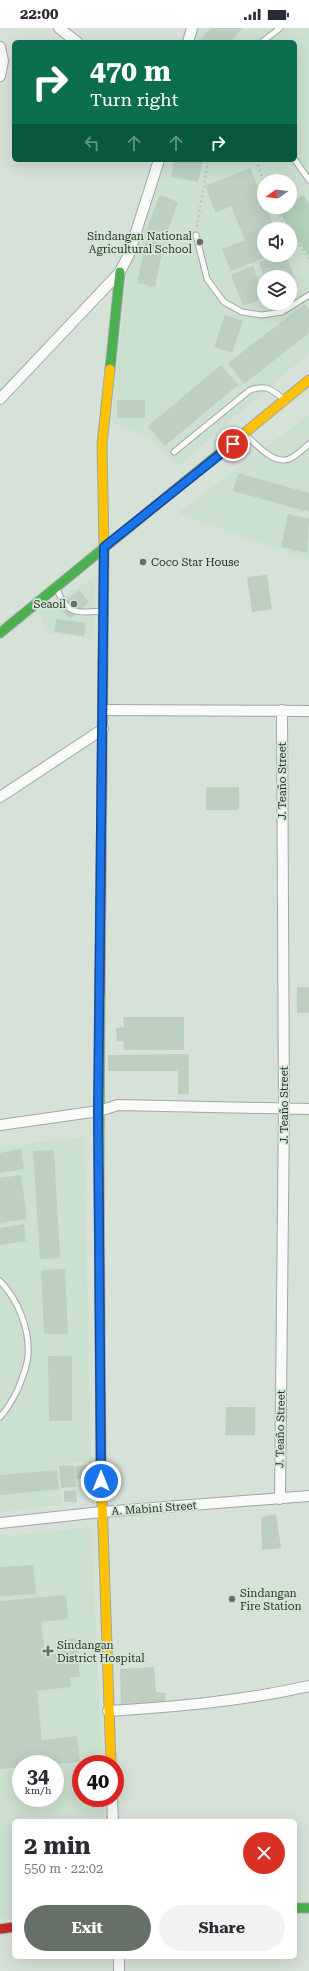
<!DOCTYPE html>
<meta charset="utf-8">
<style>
:root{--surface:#fff;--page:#f2f2f3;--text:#2b2b33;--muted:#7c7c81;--accent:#666f68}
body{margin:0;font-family:"Roboto Serif",serif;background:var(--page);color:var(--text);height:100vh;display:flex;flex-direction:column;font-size:15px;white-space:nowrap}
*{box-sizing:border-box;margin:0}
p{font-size:13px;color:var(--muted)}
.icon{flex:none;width:22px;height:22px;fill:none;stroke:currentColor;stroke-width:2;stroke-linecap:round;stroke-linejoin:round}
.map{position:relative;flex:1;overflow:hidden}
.side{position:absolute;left:12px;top:1791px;width:285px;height:140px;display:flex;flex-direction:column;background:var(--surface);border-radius:6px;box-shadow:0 4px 16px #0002}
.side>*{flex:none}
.banner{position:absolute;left:12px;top:12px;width:285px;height:122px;border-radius:6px;box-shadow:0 4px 16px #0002;background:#0b6e4f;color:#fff;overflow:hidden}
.needle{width:26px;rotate:255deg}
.controls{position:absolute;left:257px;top:146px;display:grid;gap:8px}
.controls a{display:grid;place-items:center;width:40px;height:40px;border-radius:50%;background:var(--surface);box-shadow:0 4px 16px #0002;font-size:20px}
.speed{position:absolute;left:12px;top:1727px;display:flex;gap:8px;font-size:20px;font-weight:700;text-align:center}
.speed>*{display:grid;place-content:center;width:52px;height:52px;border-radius:50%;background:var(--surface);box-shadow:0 4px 16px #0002;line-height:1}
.speed small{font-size:10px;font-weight:400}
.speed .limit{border:6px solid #d22;background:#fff;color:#111}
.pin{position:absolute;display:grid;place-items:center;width:34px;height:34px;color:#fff;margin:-17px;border:2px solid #fff;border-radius:50%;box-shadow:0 1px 4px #0007}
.me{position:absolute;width:44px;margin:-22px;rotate:0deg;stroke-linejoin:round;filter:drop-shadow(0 0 3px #0008)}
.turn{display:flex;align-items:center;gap:14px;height:84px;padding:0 12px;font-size:18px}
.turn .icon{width:52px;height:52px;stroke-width:2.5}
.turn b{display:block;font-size:28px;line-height:34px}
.lanes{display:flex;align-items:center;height:38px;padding:0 12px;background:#0003;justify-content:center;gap:20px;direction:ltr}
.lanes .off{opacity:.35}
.round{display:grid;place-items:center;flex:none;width:42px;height:42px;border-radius:21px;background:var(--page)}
.overview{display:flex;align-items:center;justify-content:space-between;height:68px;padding:0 12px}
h1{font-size:24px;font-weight:700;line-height:30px}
.action{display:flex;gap:8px;margin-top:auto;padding:8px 12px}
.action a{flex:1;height:46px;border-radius:24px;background:var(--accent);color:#fff;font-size:16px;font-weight:700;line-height:46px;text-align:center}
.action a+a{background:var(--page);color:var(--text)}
.status{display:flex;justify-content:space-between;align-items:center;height:28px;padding:0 20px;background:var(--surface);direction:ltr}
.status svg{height:11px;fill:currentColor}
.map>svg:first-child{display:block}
.built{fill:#cce0cf;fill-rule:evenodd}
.green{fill:#b3cfb8}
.building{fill:#bccfc0}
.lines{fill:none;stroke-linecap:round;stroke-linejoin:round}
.lane-casing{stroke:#a0a8a1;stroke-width:7}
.street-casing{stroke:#a0a8a1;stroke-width:12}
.fast-casing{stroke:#a0a8a1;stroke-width:11}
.slow-casing{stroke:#a0a8a1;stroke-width:11}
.jam-casing{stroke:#a0a8a1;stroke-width:11}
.path{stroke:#bfc2bf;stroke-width:2.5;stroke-dasharray:2 3;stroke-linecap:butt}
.lane{stroke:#f9faf9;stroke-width:5}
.street{stroke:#f9faf9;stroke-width:10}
.fast{stroke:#4caf50;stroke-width:9}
.slow{stroke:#ffc107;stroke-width:9}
.jam{stroke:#c62828;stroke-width:9}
.route-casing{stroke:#114b97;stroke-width:10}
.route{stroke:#1a73e8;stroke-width:7}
.poi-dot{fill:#666f68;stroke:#d1e6d4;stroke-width:1.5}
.labels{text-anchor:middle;stroke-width:3.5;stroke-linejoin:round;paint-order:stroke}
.poi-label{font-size:11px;fill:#2a312b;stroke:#d1e6d4;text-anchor:start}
.street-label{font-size:11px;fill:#2a312b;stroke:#d1e6d4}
</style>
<div class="status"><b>22:00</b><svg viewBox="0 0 49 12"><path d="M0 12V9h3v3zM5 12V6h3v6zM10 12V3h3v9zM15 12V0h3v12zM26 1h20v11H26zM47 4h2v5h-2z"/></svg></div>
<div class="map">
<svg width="309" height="1943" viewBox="0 0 309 1943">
<rect width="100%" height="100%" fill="#d6e1d8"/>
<path class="built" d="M 197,0 L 309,0 L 309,325 L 178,438 L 152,411 L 111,394 L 127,246 L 162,132 L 295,132 L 295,14 L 194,14 ZM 264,153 L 290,153 L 290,179 L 264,179 ZM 264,201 L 290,201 L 290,227 L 264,227 ZM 264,249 L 290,249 L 290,275 L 264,275 Z
M 309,387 L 309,533 L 178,485 L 262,422 Z
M 96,548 L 92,611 L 49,605 L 39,584 Z
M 84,1109 L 91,1433 L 58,1436 L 61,1477 L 0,1484 L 0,1119 Z
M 91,1499 L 102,1736 L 81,1736 L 81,1770 L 103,1770 L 104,1793 L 14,1793 L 14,1890 L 0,1891 L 0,1509 ZM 21,1736 L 55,1736 L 55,1770 L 21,1770 Z"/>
<path class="green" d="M 303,167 L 309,176 L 309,229 L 279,184 L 286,179 L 290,179 L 290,176 Z"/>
<path class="building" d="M 211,0 L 243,0 L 230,14 L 198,14 Z
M 174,132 L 203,132 L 198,154 L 171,149 Z
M 250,140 L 264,173 L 264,179 L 266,179 L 275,201 L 264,201 L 264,227 L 271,227 L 231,243 L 222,221 L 245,212 L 231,178 L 216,185 L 205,158 Z
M 160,167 L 178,174 L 165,210 L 146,203 Z
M 146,212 L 164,216 L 155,259 L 137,255 Z
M 276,227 L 286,227 L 295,250 L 290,252 L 290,249 L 264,249 L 259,234 Z
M 253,238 L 264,270 L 243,278 L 231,247 Z
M 305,276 L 309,282 L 309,305 L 244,356 L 228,335 Z
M 225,287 L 243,293 L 232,325 L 214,319 Z
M 221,337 L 238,357 L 165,418 L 148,398 Z
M 117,372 L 145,372 L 145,390 L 117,390 Z
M 238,445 L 309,465 L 309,484 L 233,463 Z
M 288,486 L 309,491 L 307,525 L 281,519 Z
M 267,547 L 272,581 L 252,584 L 247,549 Z
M 79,562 L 89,574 L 70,591 L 59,579 Z
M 56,591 L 86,595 L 84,608 L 54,604 Z
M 206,759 L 239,759 L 239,782 L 206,782 Z
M 297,959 L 309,959 L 309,985 L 297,985 Z
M 123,989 L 184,989 L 184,1022 L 124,1022 L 123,1013 L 117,1013 L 116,1000 L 124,999 Z
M 189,1026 L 189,1066 L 178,1066 L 178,1043 L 108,1043 L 108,1027 Z
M 21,1121 L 24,1141 L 0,1145 L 0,1125 Z
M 54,1122 L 60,1230 L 40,1231 L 33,1123 Z
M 21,1147 L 27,1191 L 0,1195 L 0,1150 Z
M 24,1196 L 26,1213 L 0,1217 L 0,1200 Z
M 65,1241 L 68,1306 L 44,1306 L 41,1242 Z
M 48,1328 L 72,1328 L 72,1393 L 49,1393 Z
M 226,1379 L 255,1379 L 255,1407 L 225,1407 Z
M 74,1437 L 76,1459 L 61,1460 L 59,1438 Z
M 89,1437 L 90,1450 L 76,1451 L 75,1438 Z
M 57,1442 L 59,1461 L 0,1467 L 0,1447 Z
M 76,1462 L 77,1474 L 64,1474 L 64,1463 Z
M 276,1486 L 281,1520 L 262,1522 L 261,1489 Z
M 33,1537 L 36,1566 L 0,1568 L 0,1539 Z
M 66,1567 L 68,1591 L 41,1594 L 45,1627 L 58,1626 L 57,1612 L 76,1610 L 80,1649 L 70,1650 L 71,1659 L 37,1663 L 42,1712 L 77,1708 L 80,1734 L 55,1736 L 21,1736 L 21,1739 L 0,1741 L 0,1573 Z
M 154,1639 L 156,1664 L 165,1665 L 166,1675 L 121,1678 L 120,1641 Z"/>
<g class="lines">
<g class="lane-casing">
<path id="lane" d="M 262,14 L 280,0
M 295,132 L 309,152
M 196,207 L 207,251 L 224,274 L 242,284 L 262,287 L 282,284 L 309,267
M 247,408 C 257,417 274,437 289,431 C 296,428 303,421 309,416
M 174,424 L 250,362 C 265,357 270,360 281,369
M 58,563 C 66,587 80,585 102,583
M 0,1253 C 18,1272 30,1301 28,1328 C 27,1339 22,1351 18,1361 C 13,1371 8,1381 0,1389"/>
</g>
<g class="street-casing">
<path id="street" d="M 59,0 L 77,14
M 188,14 L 192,0
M 0,19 L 3,33 L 0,48
M 0,371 L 120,244 L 129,226 L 159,132
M 103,682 L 309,683
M 0,769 L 103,701
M 0,1097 L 99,1083 L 118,1077 L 309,1081
M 280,1471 L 284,1081 L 282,682
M 0,1495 L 101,1484 L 309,1468
M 108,1683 C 175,1679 243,1673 309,1658
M 112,1770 L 113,1793
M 119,1929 L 119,1943"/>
</g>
<g class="fast-casing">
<path id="fast" d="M 110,341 L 120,244
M 0,605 L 247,403
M 99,1140 L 100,966
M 295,1880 L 309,1880"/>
</g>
<g class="slow-casing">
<path id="slow" d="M 247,403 L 309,352
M 103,635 L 104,519 L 102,416 L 110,341
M 101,1441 L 111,1736"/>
</g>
<g class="jam-casing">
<path id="jam" d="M 100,966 L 103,635
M 99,1140 L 101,1441
M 0,1901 L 14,1899"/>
</g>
<path class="path" d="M 256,132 L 264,154
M 274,179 L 287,201
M 197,199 L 208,132
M 290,205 L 309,231"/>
<use href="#lane" class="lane"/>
<use href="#street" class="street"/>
<use href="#fast" class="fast"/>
<use href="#slow" class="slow"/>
<use href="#jam" class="jam"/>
</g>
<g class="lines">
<g class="route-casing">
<path id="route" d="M 101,1453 L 98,1083 L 104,519 L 233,416"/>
</g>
<use href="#route" class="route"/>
</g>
<g class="poi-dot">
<circle cx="200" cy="214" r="4"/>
<circle cx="143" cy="534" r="4"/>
<circle cx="74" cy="576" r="4"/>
<circle cx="232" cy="1571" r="4"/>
<path d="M46 1617h4v4h4v4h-4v4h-4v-4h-4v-4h4z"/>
</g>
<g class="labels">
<g class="poi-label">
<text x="192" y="212" text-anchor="end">Sindangan National<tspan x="192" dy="13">Agricultural School</tspan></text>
<text x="151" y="538">Coco Star House</text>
<text x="66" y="580" text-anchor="end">Seaoil</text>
<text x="240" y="1569">Sindangan<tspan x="240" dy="13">Fire Station</tspan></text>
<text x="57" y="1621">Sindangan<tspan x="57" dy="13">District Hospital</tspan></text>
</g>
<g class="street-label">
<text transform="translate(282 753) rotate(-90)" y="4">J. Teaño Street</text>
<text transform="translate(284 1077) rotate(-90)" y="4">J. Teaño Street</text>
<text transform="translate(280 1401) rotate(-89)" y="4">J. Teaño Street</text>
<text transform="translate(154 1480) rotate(-4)" y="4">A. Mabini Street</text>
</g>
</g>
</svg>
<div class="controls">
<a><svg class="needle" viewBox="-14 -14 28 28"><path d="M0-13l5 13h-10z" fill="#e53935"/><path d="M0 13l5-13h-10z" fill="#7c7c81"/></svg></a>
<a><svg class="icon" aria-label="sound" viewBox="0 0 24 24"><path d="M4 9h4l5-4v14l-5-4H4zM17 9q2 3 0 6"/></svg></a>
<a><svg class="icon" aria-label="layers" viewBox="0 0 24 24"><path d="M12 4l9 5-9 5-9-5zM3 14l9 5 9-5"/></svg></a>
</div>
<div class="speed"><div>34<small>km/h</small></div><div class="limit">40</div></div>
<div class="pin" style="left:233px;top:416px;background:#d93025"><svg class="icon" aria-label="arrive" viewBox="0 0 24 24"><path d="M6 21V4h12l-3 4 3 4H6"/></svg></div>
<svg class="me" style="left:101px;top:1453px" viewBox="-20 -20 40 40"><circle r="17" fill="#1a73e8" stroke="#fff" stroke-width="3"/><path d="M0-11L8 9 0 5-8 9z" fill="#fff"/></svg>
<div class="banner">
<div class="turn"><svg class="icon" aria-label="right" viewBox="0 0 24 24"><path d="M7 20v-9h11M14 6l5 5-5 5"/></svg><div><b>470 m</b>Turn right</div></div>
<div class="lanes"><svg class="icon off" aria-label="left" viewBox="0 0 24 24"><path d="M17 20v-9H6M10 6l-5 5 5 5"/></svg><svg class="icon off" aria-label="ahead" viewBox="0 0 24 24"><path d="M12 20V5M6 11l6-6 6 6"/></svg><svg class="icon off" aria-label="ahead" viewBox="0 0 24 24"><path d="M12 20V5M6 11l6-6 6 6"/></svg><svg class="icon" aria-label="right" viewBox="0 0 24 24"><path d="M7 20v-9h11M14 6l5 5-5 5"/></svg></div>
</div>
<section class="side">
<div class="overview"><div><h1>2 min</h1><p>550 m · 22:02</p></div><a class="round" style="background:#d93025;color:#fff"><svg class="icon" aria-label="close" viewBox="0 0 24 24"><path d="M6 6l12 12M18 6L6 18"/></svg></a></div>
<div class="action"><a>Exit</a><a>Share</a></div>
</section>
</div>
